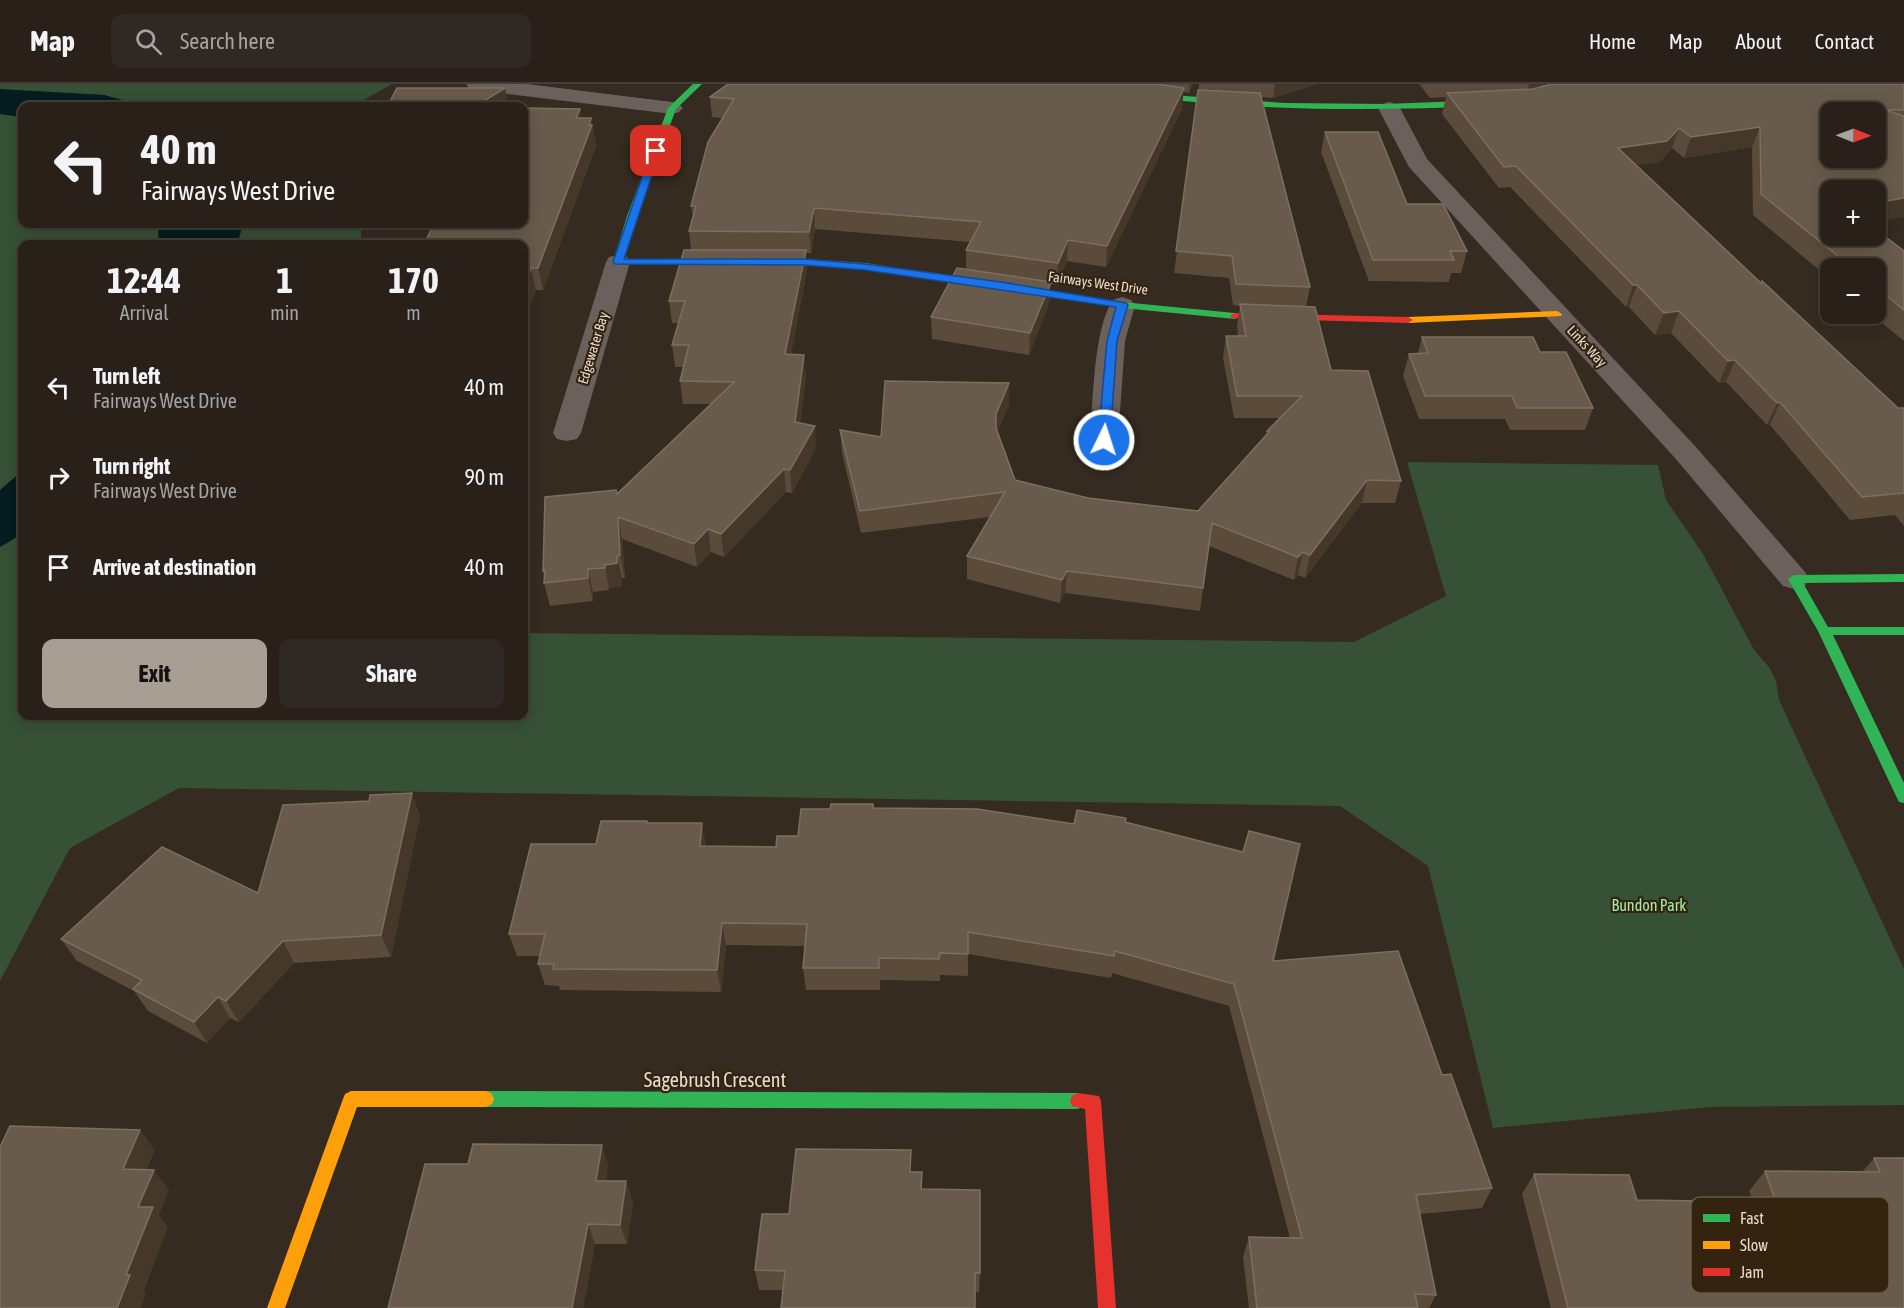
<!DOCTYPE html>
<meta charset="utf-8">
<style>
:root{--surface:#282019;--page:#302822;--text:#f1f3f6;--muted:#a5a3a2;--line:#443e38;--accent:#a99e93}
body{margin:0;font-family:"Asap Condensed",sans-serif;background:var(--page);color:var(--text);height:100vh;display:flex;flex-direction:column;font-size:22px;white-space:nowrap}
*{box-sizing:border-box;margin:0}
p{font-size:20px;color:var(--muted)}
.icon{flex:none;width:33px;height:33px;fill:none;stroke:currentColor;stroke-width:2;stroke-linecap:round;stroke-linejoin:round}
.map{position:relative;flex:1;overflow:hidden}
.panel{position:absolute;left:18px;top:156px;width:510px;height:480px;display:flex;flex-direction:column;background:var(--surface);border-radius:12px;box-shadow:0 3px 15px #0003,0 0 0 2px var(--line)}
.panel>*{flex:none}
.guide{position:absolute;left:18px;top:18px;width:510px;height:126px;border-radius:12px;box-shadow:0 3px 15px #0003,0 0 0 2px var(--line);background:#282019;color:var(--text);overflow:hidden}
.needle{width:39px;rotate:91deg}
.tools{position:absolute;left:1820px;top:18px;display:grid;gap:12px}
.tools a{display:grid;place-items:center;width:66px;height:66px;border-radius:12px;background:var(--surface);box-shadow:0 3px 15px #0003,0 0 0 2px var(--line);font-size:30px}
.pin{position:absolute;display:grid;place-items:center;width:51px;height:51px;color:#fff;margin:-26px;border-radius:12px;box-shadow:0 3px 9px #0006}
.me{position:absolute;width:66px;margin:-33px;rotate:4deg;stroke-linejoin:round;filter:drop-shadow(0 0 4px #0008)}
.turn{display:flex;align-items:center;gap:21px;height:126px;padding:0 24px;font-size:27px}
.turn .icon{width:78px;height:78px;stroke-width:2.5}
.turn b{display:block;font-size:42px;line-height:51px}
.eta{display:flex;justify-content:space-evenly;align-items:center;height:102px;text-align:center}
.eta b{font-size:36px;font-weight:700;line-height:42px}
.cta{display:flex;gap:12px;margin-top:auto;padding:12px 24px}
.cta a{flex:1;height:69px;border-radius:12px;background:var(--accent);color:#111;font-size:24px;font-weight:700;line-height:69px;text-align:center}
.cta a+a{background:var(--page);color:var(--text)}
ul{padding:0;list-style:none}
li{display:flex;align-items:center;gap:18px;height:90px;padding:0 24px}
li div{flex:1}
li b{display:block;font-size:22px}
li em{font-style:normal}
header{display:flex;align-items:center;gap:36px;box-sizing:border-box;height:84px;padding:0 30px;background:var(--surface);border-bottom:2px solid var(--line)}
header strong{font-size:28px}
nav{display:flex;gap:33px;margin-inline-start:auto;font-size:21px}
.search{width:420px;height:54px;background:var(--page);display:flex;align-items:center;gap:15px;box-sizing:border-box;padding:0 21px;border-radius:12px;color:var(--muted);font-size:22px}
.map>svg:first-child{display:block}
.green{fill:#365135}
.water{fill:#051d1f}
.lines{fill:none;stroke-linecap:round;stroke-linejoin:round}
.street{fill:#6b605c;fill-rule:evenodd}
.fast{fill:#30b455;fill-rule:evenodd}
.slow{fill:#ff9f0a;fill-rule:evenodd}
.jam{fill:#e5322d;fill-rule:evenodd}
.wall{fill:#5a4b3b}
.shaded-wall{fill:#45382a}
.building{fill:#695b4b;stroke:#7d6f60;stroke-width:1.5;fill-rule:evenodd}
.route{fill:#1a73e8;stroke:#114b97;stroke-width:1.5}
.labels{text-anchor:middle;stroke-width:4.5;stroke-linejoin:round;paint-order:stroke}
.far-street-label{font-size:14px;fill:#e7dcd0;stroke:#33230f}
.park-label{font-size:16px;fill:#9feea6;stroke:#33230f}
.near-street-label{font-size:20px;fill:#e7dcd0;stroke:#33230f}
.key{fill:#33230f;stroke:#695a49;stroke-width:1.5}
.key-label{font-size:16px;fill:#e7dcd0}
</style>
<header>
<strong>Map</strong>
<div class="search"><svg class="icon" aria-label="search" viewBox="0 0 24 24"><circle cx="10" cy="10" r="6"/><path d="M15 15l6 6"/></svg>Search here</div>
<nav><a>Home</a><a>Map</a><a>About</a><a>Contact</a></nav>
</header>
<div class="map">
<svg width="1904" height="1224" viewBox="0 0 1904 1224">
<rect width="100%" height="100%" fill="#352b21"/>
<path class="green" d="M 0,0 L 392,0 L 353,22 L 144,22 L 104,11 L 33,8 L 0,26 L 13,7 L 0,5 Z
M 0,30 L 22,33 L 22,140 L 158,140 L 159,160 L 22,160 L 22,387 L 0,406 Z
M 240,140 L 361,140 L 361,160 L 237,160 L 241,147 Z
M 1407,378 L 1658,381 L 1666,416 L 1703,470 L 1754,566 L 1769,583 L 1776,597 L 1779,616 L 1904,885 L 1904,1021 L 1710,1023 L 1493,1044 L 1428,782 L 1340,722 L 179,704 L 70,764 L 0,897 L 0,463 L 22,450 L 22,632 L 524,632 L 524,549 L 1354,558 L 1446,512 Z"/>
<path class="water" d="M 0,5 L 104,11 L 144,22 L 22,22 L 22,33 L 0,30 Z
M 158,140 L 240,140 L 241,147 L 237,160 L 159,160 Z
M 22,387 L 22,450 L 0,463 L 0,406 Z"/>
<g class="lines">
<path class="street" d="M 466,0 L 527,0 L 672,18 L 679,20 L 683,24 L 679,28 L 672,30 L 476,6 L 469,4 Z
M 1389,18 L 1396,20 L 1400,24 L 1427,75 L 1695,362 L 1805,488 L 1809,495 L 1805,502 L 1794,505 L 1783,502 L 1675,374 L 1409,83 L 1378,24 L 1382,20 Z
M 618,171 L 627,173 L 630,178 L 581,349 L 577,355 L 567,357 L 557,355 L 553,349 L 606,178 L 609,173 Z
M 1122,213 L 1131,216 L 1135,221 L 1125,257 L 1118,356 L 1114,362 L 1104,364 L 1094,362 L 1090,356 C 1093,320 1093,245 1113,216 Z"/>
<path class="fast" d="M 693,0 L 702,0 L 676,25 L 637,132 L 624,175 L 804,175 L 865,179 L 1122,218 L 1235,229 L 1240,232 L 1235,235 L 1122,224 L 865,185 L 804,181 L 614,180 L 613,178 L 627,132 L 668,24 Z
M 1080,0 L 1099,0 L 1185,12 L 1285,19 L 1386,20 L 1488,16 L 1492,19 L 1488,22 C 1374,27 1260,27 1146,13 C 1130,11 1092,8 1080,0 Z
M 1904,490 L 1904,498 L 1803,499 L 1828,543 L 1904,543 L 1904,551 L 1833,551 L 1904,699 L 1904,719 L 1899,718 L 1897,714 L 1818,547 L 1788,495 L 1794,491 Z
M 486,1007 L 1078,1009 L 1084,1012 L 1086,1017 L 1084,1022 L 1078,1025 L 486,1023 L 480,1020 L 478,1015 L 480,1010 Z"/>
<path class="slow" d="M 1557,227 L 1562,230 L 1561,232 L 1408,239 L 1403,236 L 1408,233 Z
M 351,1007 L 486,1007 L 492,1010 L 494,1015 L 492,1020 L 486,1023 L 357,1023 L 285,1224 L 267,1224 L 343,1015 L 345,1010 Z"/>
<path class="jam" d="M 1235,229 L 1408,233 L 1413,236 L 1408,239 L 1231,234 L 1230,232 Z
M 1078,1009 L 1099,1012 L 1101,1017 L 1116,1224 L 1098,1224 L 1085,1025 L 1072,1022 L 1070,1017 L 1072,1012 Z"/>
</g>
<path class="wall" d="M 728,0 L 1193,0 L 1189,9 L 1183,8 L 1182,25 L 1106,183 L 1067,177 L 1057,201 L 1050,200 L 1049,220 L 1029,271 L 932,255 L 931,233 L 966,185 L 966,166 L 970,158 L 815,145 L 811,169 L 806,169 L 807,187 L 791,270 L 806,293 L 800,339 L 816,364 L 792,409 L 786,408 L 724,473 L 711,468 L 697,483 L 622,455 L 625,494 L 622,494 L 622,502 L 609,504 L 609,506 L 593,508 L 593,517 L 550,522 L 544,499 L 545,495 L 543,487 L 617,410 L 711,320 L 683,320 L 680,297 L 683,283 L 675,283 L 672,261 L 679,239 L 672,239 L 669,217 L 691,166 L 689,147 L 693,133 L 691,122 L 722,34 L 712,33 L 710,13 Z
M 1199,0 L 1317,0 L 1273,14 L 1261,13 L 1310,203 L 1306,223 L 1331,286 L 1401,397 L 1395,419 L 1362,419 L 1305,494 L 1298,491 L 1294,496 L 1209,462 L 1200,527 L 1065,509 L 1060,519 L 967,495 L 967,472 L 990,433 L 861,449 L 842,369 L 840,346 L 881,353 L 1009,321 L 997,348 L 1015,396 L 1088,414 L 1198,427 L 1266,351 L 1267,347 L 1280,334 L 1234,334 L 1223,274 L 1226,252 L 1238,252 L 1237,242 L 1240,222 L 1233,221 L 1229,194 L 1174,189 Z
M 1419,0 L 1904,0 L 1904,133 L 1875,106 L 1830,152 L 1904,167 L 1904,257 L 1871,230 L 1875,230 L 1875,184 L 1830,184 L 1830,195 L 1753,131 L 1752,63 L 1684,74 L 1672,64 L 1660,78 L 1636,81 L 1761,199 L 1762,197 L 1898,324 L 1904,324 L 1904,442 L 1895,431 L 1850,436 L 1770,341 L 1767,341 L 1726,298 L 1719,299 L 1671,249 L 1655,251 L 1629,223 L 1626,223 L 1510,103 L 1499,104 L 1442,30 L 1446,13 L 1430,14 Z
M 580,25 L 581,34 L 591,34 L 596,62 L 543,206 L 536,206 L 524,240 L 524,160 Z
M 1325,48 L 1407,120 L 1467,167 L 1461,189 L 1451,189 L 1449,198 L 1369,197 L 1321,68 Z
M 1422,253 L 1540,268 L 1593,324 L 1585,346 L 1510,346 L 1505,335 L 1419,335 L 1403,292 L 1409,270 L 1418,269 Z
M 873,724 L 1074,740 L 1125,738 L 1273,877 L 1442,991 L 1492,1104 L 1482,1124 L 1420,1130 L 1436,1211 L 1429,1224 L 1249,1224 L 1243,1173 L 1249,1153 L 1290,1154 L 1229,922 L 1112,889 L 1111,894 L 968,870 L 968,892 L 940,891 L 940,897 L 880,896 L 880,906 L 806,906 L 803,884 L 805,862 L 726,861 L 721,908 L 560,906 L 559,902 L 545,901 L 538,880 L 540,872 L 517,872 L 509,850 L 596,760 L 648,739 L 706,762 L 776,763 L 798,752 L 830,725 Z
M 420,731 L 391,873 L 294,879 L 239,938 L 230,934 L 207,959 L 148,927 L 134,907 L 77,877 L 61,855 L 258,809 Z
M 1874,1074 L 1904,1074 L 1904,1224 L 1551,1224 L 1522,1110 L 1534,1090 L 1637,1116 L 1753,1117 L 1749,1107 L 1765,1087 L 1862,1088 Z
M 608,1081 L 606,1097 L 633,1117 L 627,1160 L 595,1160 L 583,1224 L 388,1224 Z
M 911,1088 L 922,1088 L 922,1105 L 980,1189 L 979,1208 L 759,1206 L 755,1186 L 789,1130 Z"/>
<path class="shaded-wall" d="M 1190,0 L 1193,0 L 1189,9 Z
M 1275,0 L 1317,0 L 1273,14 Z
M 1529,0 L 1560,0 L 1527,9 Z
M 505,4 L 509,22 L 476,22 Z
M 1184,4 L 1182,25 L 1106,183 L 1107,162 Z
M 580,25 L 583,45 L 576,34 Z
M 591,34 L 596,62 L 543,206 L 538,184 Z
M 1760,43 L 1752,63 L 1684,74 L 1691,53 Z
M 1679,44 L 1672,64 L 1660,78 L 1612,85 L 1618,64 Z
M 1904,114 L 1904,133 L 1875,138 L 1875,119 Z
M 814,124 L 815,145 L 811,169 L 809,148 Z
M 1068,156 L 1067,177 L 1057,201 L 1058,179 Z
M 806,166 L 807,187 L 787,293 L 785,270 Z
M 531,184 L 536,206 L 524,240 L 524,205 Z
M 1051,198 L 1049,220 L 1029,271 L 1030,249 Z
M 1633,201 L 1637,201 L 1629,223 L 1626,223 Z
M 1679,227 L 1671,249 L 1655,251 L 1664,229 Z
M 804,271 L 806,293 L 797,361 L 795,338 Z
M 1735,276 L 1726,298 L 1719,299 L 1728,277 Z
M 1009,299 L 1009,321 L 995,352 L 996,330 Z
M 1780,318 L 1770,341 L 1767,341 L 1777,319 Z
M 815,342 L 816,364 L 792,409 L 790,386 Z
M 784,385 L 786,408 L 724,473 L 721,450 Z
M 1367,396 L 1362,419 L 1305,494 L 1310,471 Z
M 618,433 L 622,455 L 625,494 L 620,471 Z
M 708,445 L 711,468 L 697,483 L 694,460 Z
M 1303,468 L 1298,491 L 1294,496 L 1298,473 Z
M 617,472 L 622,494 L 622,502 L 609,504 L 609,506 L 605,481 Z
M 588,485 L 593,508 L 593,517 L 588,494 Z
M 1067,487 L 1065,509 L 1060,519 L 1062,496 Z
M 412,709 L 420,731 L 391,873 L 381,851 Z
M 702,739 L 706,761 L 704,785 L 700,762 Z
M 722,839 L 726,861 L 721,908 L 717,886 Z
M 283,857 L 294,879 L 239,938 L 226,917 Z
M 218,913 L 230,934 L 207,959 L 194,938 Z
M 140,1046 L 155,1066 L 139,1105 L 123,1085 Z
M 602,1061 L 608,1081 L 603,1117 L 596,1097 Z
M 154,1086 L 169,1106 L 159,1131 L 168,1143 L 144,1207 L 146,1210 L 141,1224 L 117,1224 L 126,1191 L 138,1123 Z
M 626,1097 L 633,1117 L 627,1160 L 620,1141 Z
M 588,1140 L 595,1160 L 583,1224 L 572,1224 Z"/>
<path class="building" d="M 728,0 L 1157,0 L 1184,4 L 1107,162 L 1068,156 L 1058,179 L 966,166 L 981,138 L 814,124 L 809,148 L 689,147 L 696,122 L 691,122 L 708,58 L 734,15 L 710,13 Z
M 1552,0 L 1904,0 L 1904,26 L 1885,26 L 1904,32 L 1904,114 L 1875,119 L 1875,106 L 1830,106 L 1830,152 L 1875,152 L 1875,145 L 1904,167 L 1904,226 L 1875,202 L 1875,184 L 1853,184 L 1761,110 L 1760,43 L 1691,53 L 1679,44 L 1667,57 L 1618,64 L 1762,200 L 1762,197 L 1898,324 L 1904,324 L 1904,409 L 1862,413 L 1780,318 L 1777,319 L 1735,276 L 1728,277 L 1679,227 L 1664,229 L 1637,201 L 1633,201 L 1516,82 L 1504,83 L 1447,9 L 1533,5 ZM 1830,28 L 1875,28 L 1875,74 L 1830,74 Z
M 397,4 L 505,4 L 476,22 L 362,22 L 364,19 L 389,19 Z
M 1198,6 L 1260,9 L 1310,203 L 1236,200 L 1232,172 L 1176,167 Z
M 524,24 L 580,25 L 576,34 L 591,34 L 589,41 L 592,41 L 538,184 L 531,184 L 524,205 L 524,160 L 424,160 L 434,140 L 524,140 Z
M 1325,48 L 1378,48 L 1407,120 L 1443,120 L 1467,167 L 1450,167 L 1454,176 L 1373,176 Z
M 684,166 L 806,166 L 785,270 L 804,271 L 795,338 L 815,342 L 790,386 L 784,385 L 721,450 L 708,445 L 694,460 L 618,433 L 620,471 L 617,472 L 617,479 L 605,481 L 605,484 L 588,485 L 588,494 L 544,499 L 545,486 L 543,487 L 545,413 L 616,406 L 617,410 L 734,298 L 680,297 L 689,261 L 672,261 L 685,217 L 669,217 Z
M 957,184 L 1051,198 L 1030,249 L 931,233 Z
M 1240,220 L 1315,223 L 1331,286 L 1368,287 L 1401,397 L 1367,396 L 1310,471 L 1303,468 L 1298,473 L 1212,439 L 1203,504 L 1067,487 L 1062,496 L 967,472 L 1005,408 L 860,427 L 840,346 L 881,353 L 885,297 L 1009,299 L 996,330 L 996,344 L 1015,396 L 1088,414 L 1198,427 L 1269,348 L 1267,347 L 1302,312 L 1237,312 L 1226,252 L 1246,252 Z
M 1422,253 L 1533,253 L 1540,268 L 1566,268 L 1593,324 L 1517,324 L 1512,312 L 1425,312 L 1409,270 L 1428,269 Z
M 412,709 L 381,851 L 283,857 L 226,917 L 218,913 L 194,938 L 133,905 L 142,896 L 61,855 L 162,763 L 258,809 L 283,721 L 369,717 L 370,711 Z
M 831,720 L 873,720 L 873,724 L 977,725 L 1074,740 L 1077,726 L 1126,734 L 1125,738 L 1243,768 L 1249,747 L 1300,760 L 1273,877 L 1398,867 L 1442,991 L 1451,990 L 1492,1104 L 1416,1111 L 1436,1211 L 1415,1210 L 1418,1224 L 1257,1224 L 1249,1153 L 1302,1154 L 1234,900 L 1115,867 L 1114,872 L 968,848 L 968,870 L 940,869 L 939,875 L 879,874 L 879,884 L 803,884 L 807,840 L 722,839 L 717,886 L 553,885 L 554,880 L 538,880 L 545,850 L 509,850 L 531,760 L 596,760 L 601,737 L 647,737 L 647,739 L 702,739 L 700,762 L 776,763 L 777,752 L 798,752 L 801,725 L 830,725 Z
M 10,1042 L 140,1046 L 123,1085 L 154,1086 L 138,1123 L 153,1123 L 126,1191 L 130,1191 L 117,1224 L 0,1224 L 0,1063 Z
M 473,1060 L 602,1061 L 596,1097 L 626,1097 L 620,1141 L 588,1140 L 572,1224 L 388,1224 L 425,1080 L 468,1080 Z
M 796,1065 L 911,1066 L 910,1088 L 922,1088 L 921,1105 L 980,1106 L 980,1189 L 975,1189 L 975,1224 L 781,1224 L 785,1187 L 755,1186 L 762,1130 L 789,1130 Z
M 1874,1074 L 1904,1074 L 1904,1224 L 1568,1224 L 1534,1090 L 1629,1091 L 1637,1116 L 1776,1118 L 1765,1087 L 1880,1088 Z"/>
<path class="route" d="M 656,64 L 660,67 L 624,175 L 804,175 L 865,180 L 1001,198 L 1126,219 L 1128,221 L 1117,257 L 1110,356 L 1104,359 L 1098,356 L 1107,257 L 1116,223 L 865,186 L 804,181 L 615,180 L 613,178 L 651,67 Z"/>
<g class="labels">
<g class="far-street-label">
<text transform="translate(1098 199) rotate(8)" y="5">Fairways West Drive</text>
<text transform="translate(1587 262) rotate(47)" y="5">Links Way</text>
<text transform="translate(593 264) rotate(-73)" y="5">Edgewater Bay</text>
</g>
<g class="park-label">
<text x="1649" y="827">Bundon Park</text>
</g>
<g class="near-street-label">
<text x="715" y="1003">Sagebrush Crescent</text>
</g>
</g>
<rect x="1691" y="1113" width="198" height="96" rx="9" class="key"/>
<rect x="1703" y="1130" width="27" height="8" fill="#30b455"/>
<rect x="1703" y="1157" width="27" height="8" fill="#ff9f0a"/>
<rect x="1703" y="1184" width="27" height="8" fill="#e5322d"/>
<g class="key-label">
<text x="1740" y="1140">Fast</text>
<text x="1740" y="1167">Slow</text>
<text x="1740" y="1194">Jam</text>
</g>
</svg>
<div class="tools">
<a><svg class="needle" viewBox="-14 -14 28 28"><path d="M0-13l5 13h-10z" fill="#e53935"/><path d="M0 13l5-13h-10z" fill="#a5a3a2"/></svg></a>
<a>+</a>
<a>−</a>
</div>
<div class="pin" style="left:656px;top:67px;background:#d93025"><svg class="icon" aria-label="arrive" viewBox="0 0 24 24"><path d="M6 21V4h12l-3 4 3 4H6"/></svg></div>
<svg class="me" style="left:1104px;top:356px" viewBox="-20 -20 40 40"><circle r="17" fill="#1a73e8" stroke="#fff" stroke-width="3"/><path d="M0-11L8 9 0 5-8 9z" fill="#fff"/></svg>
<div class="guide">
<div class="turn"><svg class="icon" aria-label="left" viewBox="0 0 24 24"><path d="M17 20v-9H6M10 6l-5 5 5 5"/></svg><div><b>40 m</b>Fairways West Drive</div></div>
</div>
<section class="panel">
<div class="eta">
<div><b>12:44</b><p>Arrival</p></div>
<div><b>1</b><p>min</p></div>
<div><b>170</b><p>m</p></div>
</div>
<ul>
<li><svg class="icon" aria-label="left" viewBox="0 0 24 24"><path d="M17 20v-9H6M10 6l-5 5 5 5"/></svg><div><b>Turn left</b><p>Fairways West Drive</p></div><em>40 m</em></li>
<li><svg class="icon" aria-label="right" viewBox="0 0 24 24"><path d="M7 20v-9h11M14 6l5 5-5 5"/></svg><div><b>Turn right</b><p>Fairways West Drive</p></div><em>90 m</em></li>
<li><svg class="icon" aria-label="arrive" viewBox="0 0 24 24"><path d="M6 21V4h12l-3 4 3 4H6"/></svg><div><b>Arrive at destination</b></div><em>40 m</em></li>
</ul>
<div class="cta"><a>Exit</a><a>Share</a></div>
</section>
</div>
